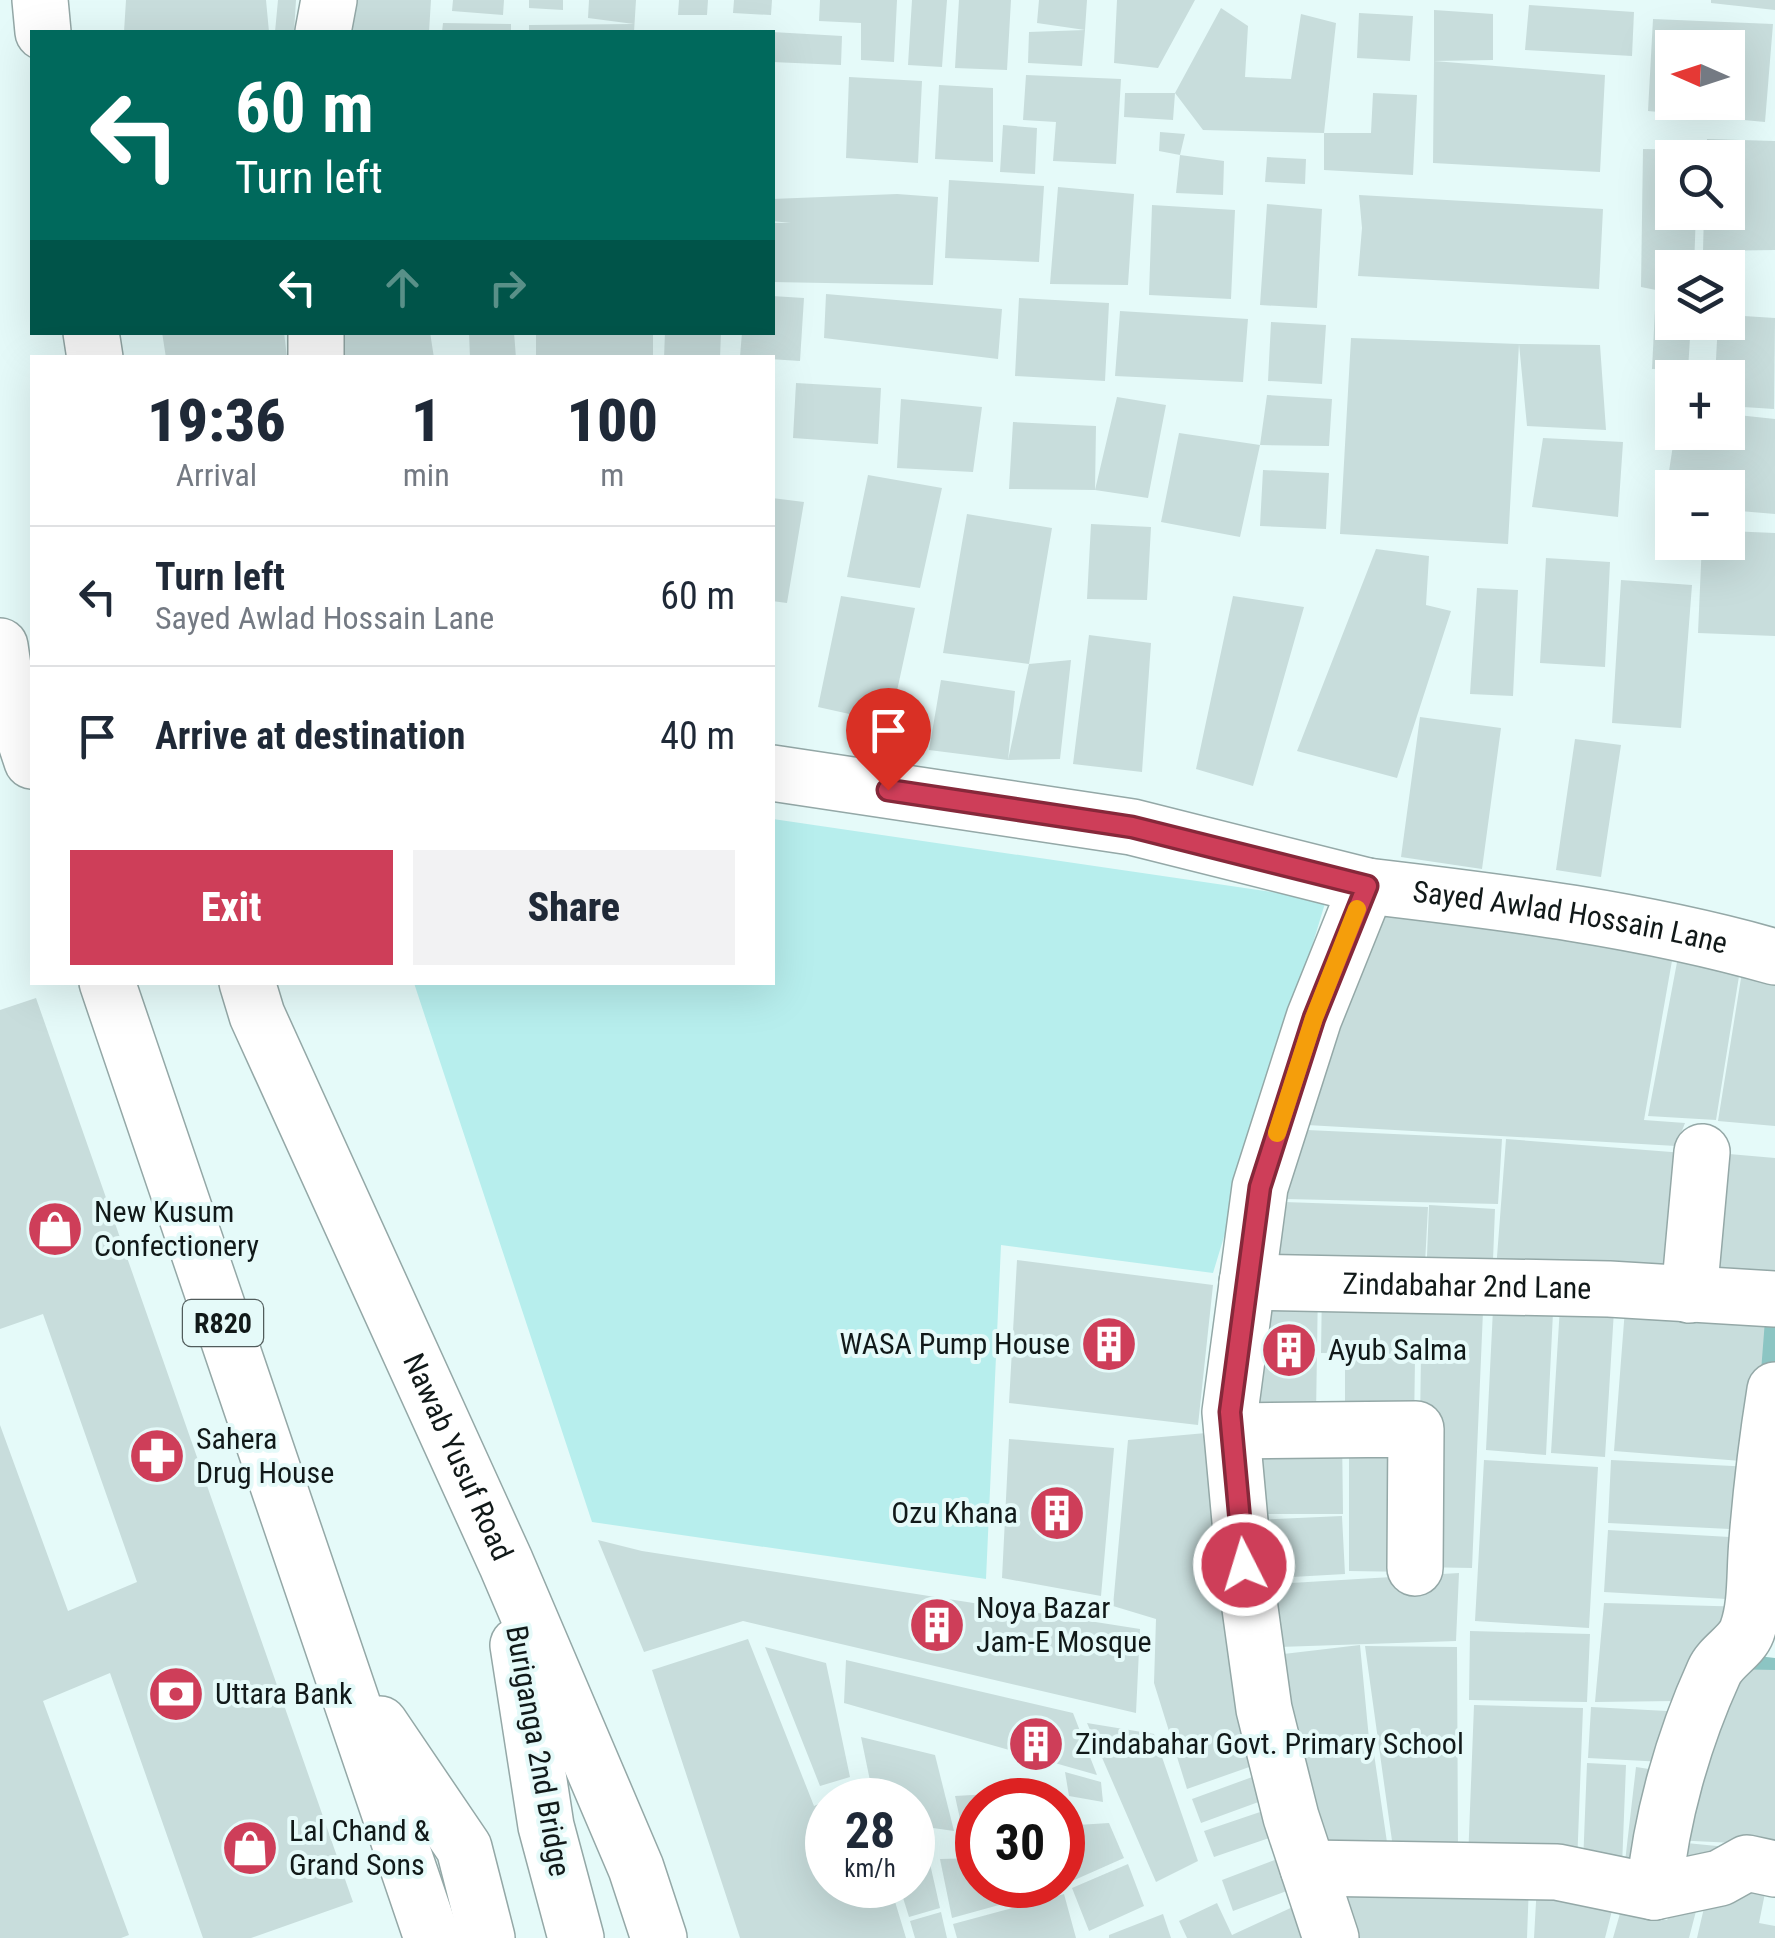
<!DOCTYPE html>
<meta charset="utf-8">
<style>
:root{--surface:#fff;--page:#f2f2f3;--text:#1f2937;--muted:#747a83;--line:#e0e1e3;--accent:#ce3e59}
body{margin:0;font-family:"Roboto Condensed",sans-serif;background:var(--page);color:var(--text);height:100vh;display:flex;flex-direction:column;font-size:38px;white-space:nowrap}
*{box-sizing:border-box;margin:0}
p{font-size:32px;color:var(--muted)}
.icon{flex:none;width:55px;height:55px;fill:none;stroke:currentColor;stroke-width:2;stroke-linecap:round;stroke-linejoin:round}
.map{position:relative;flex:1;overflow:hidden}
.drawer{position:absolute;left:30px;top:355px;width:745px;height:630px;display:flex;flex-direction:column;background:var(--surface);border-radius:0px;box-shadow:0 10px 40px #0002}
.drawer>*{flex:none}
.top-card{position:absolute;left:30px;top:30px;width:745px;height:305px;border-radius:0px;box-shadow:0 10px 40px #0002;background:#00695c;color:#fff;overflow:hidden}
.needle{width:65px;rotate:273deg}
.tools{position:absolute;left:1655px;top:30px;display:grid;gap:20px}
.tools a{display:grid;place-items:center;width:90px;height:90px;border-radius:0px;background:var(--surface);box-shadow:0 10px 40px #0002;font-size:50px}
.speed{position:absolute;left:805px;top:1778px;display:flex;gap:20px;font-size:50px;font-weight:700;text-align:center}
.speed>*{display:grid;place-content:center;width:130px;height:130px;border-radius:50%;background:var(--surface);box-shadow:0 10px 40px #0002;line-height:1}
.speed small{font-size:25px;font-weight:400}
.speed .limit{border:15px solid #d22;background:#fff;color:#111}
.pin{position:absolute;display:grid;place-items:center;width:85px;height:85px;color:#fff;margin:-102px -42px;border-radius:50% 50% 50% 0;rotate:-45deg;box-shadow:0 0 10px #0007}
.pin .icon{rotate:45deg}
.me{position:absolute;width:110px;margin:-55px;rotate:355deg;stroke-linejoin:round;filter:drop-shadow(0 0 8px #0008)}
.turn{display:flex;align-items:center;gap:35px;height:210px;padding:0 40px;font-size:45px}
.turn .icon{width:130px;height:130px;stroke-width:2.5}
.turn b{display:block;font-size:70px;line-height:85px}
.lanes{display:flex;align-items:center;height:95px;padding:0 40px;background:#0003;justify-content:center;gap:50px;direction:ltr}
.lanes .off{opacity:.35}
.eta{display:flex;justify-content:space-evenly;align-items:center;height:170px;text-align:center}
.eta b{font-size:60px;font-weight:800;line-height:70px}
.primary-button{display:flex;gap:20px;margin-top:auto;padding:20px 40px}
.primary-button a{flex:1;height:115px;border-radius:0px;background:var(--accent);color:#fff;font-size:40px;font-weight:800;line-height:115px;text-align:center}
.primary-button a+a{background:var(--page);color:var(--text)}
ul{padding:0;list-style:none}
li{display:flex;align-items:center;gap:30px;height:140px;padding:0 40px;border-top:2px solid var(--line)}
li div{flex:1}
li b{display:block;font-size:38px}
li em{font-style:normal}
.map>svg:first-child{display:block}
.green{fill:#b7eeed}
.lines{fill:none;stroke-linecap:round;stroke-linejoin:round}
.stream{stroke:#8cc5c3;stroke-width:22}
.building{fill:#c8dddc;fill-rule:evenodd}
.minor-casing{stroke:#94a8a7;stroke-width:58}
.tertiary-casing{stroke:#94a8a7;stroke-width:58}
.trunk-casing{stroke:#94a8a7;stroke-width:58}
.minor{stroke:#fff;stroke-width:55}
.tertiary{stroke:#fff;stroke-width:55}
.trunk{stroke:#fff;stroke-width:55}
.route-casing{stroke:#86283a;stroke-width:25}
.route{stroke:#ce3e59;stroke-width:18}
.slow{stroke:#f59e0b;stroke-width:18}
.labels{text-anchor:middle;stroke-width:8;stroke-linejoin:round;paint-order:stroke}
.shield{fill:#e5faf9;stroke:#515c5c;stroke-width:2.5}
.shield-label{font-size:28px;font-weight:bold;fill:#111919}
.street-label{font-size:30px;fill:#111919;stroke:#e5faf9}
.poi-label{font-size:30px;fill:#111919;stroke:#e5faf9;text-anchor:start}
</style>
<div class="map">
<svg width="1775" height="1938" viewBox="0 0 1775 1938">
<rect width="100%" height="100%" fill="#e5faf9"/>
<path class="green" d="M 773,819 L 1326,900 L 1213,1273 L 1001,1245 L 986,1579 L 592,1522 L 414,983 L 772,982 Z"/>
<g class="lines">
<path class="stream" d="M 1766,1391 L 1775,1321
M 1727,1661 L 1730,1664 L 1775,1669"/>
</g>
<path class="building" d="M 126,0 L 266,0 L 269,32 L 124,32 Z
M 278,0 L 296,0 L 294,32 L 275,32 Z
M 340,0 L 431,0 L 429,32 L 338,32 Z
M 453,0 L 504,0 L 503,15 L 452,11 Z
M 529,0 L 563,0 L 563,10 L 529,8 Z
M 589,0 L 636,0 L 634,32 L 529,32 L 529,25 L 634,24 L 588,18 Z
M 679,0 L 708,0 L 707,15 L 678,15 Z
M 734,0 L 772,0 L 771,15 L 733,13 Z
M 820,0 L 897,0 L 894,62 L 861,60 L 861,23 L 819,21 Z
M 912,0 L 947,0 L 942,67 L 908,65 Z
M 959,0 L 1011,0 L 1007,70 L 955,68 Z
M 1039,0 L 1087,0 L 1085,30 L 1037,23 Z
M 1117,0 L 1195,0 L 1158,68 L 1114,63 Z
M 1711,0 L 1775,0 L 1775,10 L 1711,3 Z
M 1529,5 L 1634,12 L 1632,56 L 1525,50 Z
M 1221,8 L 1248,26 L 1245,77 L 1291,79 L 1301,14 L 1336,23 L 1324,133 L 1203,130 L 1175,93 Z
M 1434,10 L 1493,14 L 1493,60 L 1434,61 Z
M 1359,13 L 1413,16 L 1410,61 L 1357,58 Z
M 1653,19 L 1773,24 L 1765,122 L 1648,111 ZM 1672,48 L 1728,48 L 1728,102 L 1672,102 Z
M 443,23 L 511,24 L 511,32 L 442,32 Z
M 1085,30 L 1082,66 L 1028,63 L 1029,32 Z
M 772,32 L 842,36 L 841,65 L 772,62 Z
M 1434,61 L 1605,75 L 1600,172 L 1433,163 Z
M 1026,75 L 1121,79 L 1116,164 L 1053,161 L 1056,122 L 1023,120 Z
M 849,77 L 922,81 L 918,163 L 846,158 Z
M 939,85 L 993,88 L 993,162 L 935,159 Z
M 1125,93 L 1175,93 L 1173,120 L 1124,117 Z
M 1373,93 L 1417,95 L 1413,175 L 1324,170 L 1324,133 L 1371,133 Z
M 1003,125 L 1037,128 L 1035,174 L 1000,172 Z
M 1160,132 L 1185,134 L 1180,155 L 1159,151 Z
M 1707,139 L 1775,141 L 1775,250 L 1703,251 L 1704,212 L 1728,212 L 1728,158 L 1707,158 Z
M 1643,149 L 1698,150 L 1698,158 L 1672,158 L 1672,212 L 1696,212 L 1694,268 L 1672,268 L 1672,322 L 1691,322 L 1688,370 L 1652,369 L 1656,290 L 1641,287 Z
M 1180,155 L 1224,161 L 1223,195 L 1176,193 Z
M 1267,157 L 1306,159 L 1305,184 L 1265,182 Z
M 949,180 L 1044,186 L 1039,262 L 945,258 Z
M 1058,187 L 1134,194 L 1128,285 L 1050,284 Z
M 897,194 L 938,197 L 933,285 L 772,282 L 772,223 L 791,223 L 772,221 L 772,199 Z
M 1359,195 L 1603,209 L 1599,289 L 1358,276 L 1362,228 Z
M 1267,204 L 1322,209 L 1317,308 L 1260,305 Z
M 1152,205 L 1235,210 L 1231,299 L 1149,295 Z
M 826,294 L 1002,309 L 998,359 L 824,338 Z
M 772,296 L 804,298 L 800,361 L 740,357 L 742,332 L 772,332 Z
M 1019,298 L 1109,303 L 1105,381 L 1015,376 Z
M 1120,311 L 1248,319 L 1243,382 L 1115,376 Z
M 1728,315 L 1775,318 L 1774,409 L 1728,406 L 1728,378 L 1715,378 L 1718,322 L 1728,322 Z
M 1271,322 L 1326,325 L 1322,384 L 1268,381 Z
M 162,332 L 284,332 L 287,358 L 166,358 Z
M 333,332 L 430,332 L 434,358 L 338,358 Z
M 469,332 L 514,332 L 516,358 L 470,358 Z
M 536,332 L 653,332 L 653,358 L 536,358 Z
M 665,332 L 721,332 L 720,358 L 664,358 Z
M 1351,338 L 1519,344 L 1508,544 L 1340,534 Z
M 1519,344 L 1600,345 L 1606,430 L 1527,426 Z
M 796,383 L 881,388 L 878,444 L 793,438 Z
M 1267,395 L 1332,399 L 1329,446 L 1260,445 Z
M 1117,397 L 1166,405 L 1148,498 L 1095,490 Z
M 901,399 L 982,407 L 973,472 L 897,468 Z
M 1728,414 L 1775,419 L 1775,514 L 1728,510 L 1728,488 L 1672,488 L 1672,505 L 1664,504 L 1675,432 L 1728,432 Z
M 1013,422 L 1096,426 L 1095,490 L 1009,489 Z
M 1179,433 L 1260,445 L 1240,537 L 1161,522 Z
M 1543,438 L 1623,442 L 1618,517 L 1532,507 Z
M 1263,470 L 1329,473 L 1326,529 L 1260,526 Z
M 868,475 L 942,488 L 920,588 L 847,577 Z
M 772,498 L 804,502 L 787,603 L 772,601 Z
M 967,514 L 1052,528 L 1029,664 L 1071,660 L 1060,759 L 1008,760 L 1029,664 L 943,653 Z
M 1091,524 L 1151,527 L 1147,600 L 1087,599 Z
M 1728,531 L 1775,533 L 1775,636 L 1698,633 L 1702,542 L 1728,542 Z
M 1376,549 L 1429,556 L 1426,605 L 1451,611 L 1397,778 L 1297,751 Z
M 1546,558 L 1610,562 L 1605,667 L 1540,663 Z
M 1621,580 L 1692,585 L 1681,728 L 1612,723 Z
M 1477,588 L 1518,590 L 1513,696 L 1470,694 Z
M 841,596 L 915,608 L 890,723 L 818,707 Z
M 1233,596 L 1304,607 L 1253,786 L 1196,769 Z
M 1089,635 L 1151,643 L 1142,772 L 1073,764 Z
M 941,680 L 1015,691 L 1008,760 L 929,750 Z
M 1420,717 L 1501,728 L 1482,869 L 1401,857 Z
M 1575,739 L 1621,745 L 1601,877 L 1556,870 Z
M 1382,910 L 1673,955 L 1644,1120 L 1685,1123 L 1676,1146 L 1307,1125 Z
M 1678,957 L 1740,970 L 1716,1120 L 1648,1116 Z
M 1742,972 L 1775,982 L 1775,1126 L 1718,1121 Z
M 36,998 L 353,1902 L 251,1938 L 203,1938 L 110,1673 L 43,1701 L 129,1935 L 121,1938 L 0,1938 L 0,1425 L 68,1611 L 137,1582 L 43,1314 L 0,1329 L 0,1010 Z
M 1307,1130 L 1502,1139 L 1498,1204 L 1286,1199 Z
M 1506,1139 L 1697,1154 L 1685,1289 L 1495,1283 Z
M 1706,1152 L 1775,1158 L 1775,1294 L 1692,1288 Z
M 1284,1202 L 1428,1207 L 1424,1283 L 1262,1281 Z
M 1429,1205 L 1495,1209 L 1492,1286 L 1426,1282 Z
M 1017,1260 L 1213,1285 L 1198,1425 L 1009,1403 Z
M 1262,1285 L 1318,1286 L 1316,1415 L 1259,1414 Z
M 1322,1285 L 1484,1288 L 1472,1568 L 1418,1567 L 1421,1354 L 1321,1353 Z
M 1494,1289 L 1554,1292 L 1546,1455 L 1486,1450 Z
M 1561,1290 L 1615,1294 L 1605,1457 L 1551,1453 Z
M 1626,1296 L 1766,1307 L 1754,1462 L 1614,1451 Z
M 1345,1358 L 1415,1358 L 1414,1428 L 1345,1408 Z
M 1349,1431 L 1413,1431 L 1414,1572 L 1349,1571 Z
M 1206,1433 L 1255,1765 L 1187,1789 L 1154,1683 L 1156,1619 L 1113,1606 L 1128,1440 Z
M 1342,1433 L 1343,1514 L 1253,1514 L 1253,1435 Z
M 1009,1439 L 1114,1448 L 1101,1596 L 1002,1578 Z
M 1484,1460 L 1598,1467 L 1589,1628 L 1475,1621 Z
M 1611,1460 L 1753,1467 L 1750,1530 L 1608,1523 Z
M 1342,1516 L 1345,1574 L 1257,1579 L 1254,1520 Z
M 1608,1530 L 1747,1538 L 1744,1600 L 1604,1592 Z
M 598,1540 L 642,1551 L 1140,1629 L 1136,1713 L 743,1621 L 644,1652 Z
M 1459,1573 L 1456,1641 L 1279,1647 L 1259,1585 Z
M 1604,1603 L 1751,1607 L 1675,1701 L 1595,1702 Z
M 1470,1631 L 1590,1634 L 1587,1702 L 1469,1700 Z
M 748,1639 L 814,1806 L 828,1800 L 828,1885 L 890,1885 L 906,1938 L 740,1938 L 652,1670 Z
M 1360,1645 L 1369,1739 L 1284,1749 L 1275,1655 Z
M 1365,1646 L 1457,1647 L 1458,1848 L 1393,1848 Z
M 765,1647 L 826,1663 L 850,1777 L 820,1786 Z
M 846,1660 L 1073,1713 L 1097,1775 L 844,1703 Z
M 1726,1669 L 1775,1670 L 1775,1845 L 1673,1840 Z
M 1474,1705 L 1583,1708 L 1577,1865 L 1468,1861 Z
M 1591,1707 L 1667,1711 L 1664,1762 L 1588,1758 Z
M 1087,1723 L 1154,1734 L 1198,1861 L 1156,1882 Z
M 861,1737 L 935,1755 L 954,1831 L 912,1825 L 912,1800 L 874,1800 Z
M 1373,1747 L 1388,1849 L 1320,1852 L 1287,1751 Z
M 1587,1763 L 1626,1765 L 1622,1866 L 1583,1864 Z
M 1636,1767 L 1662,1771 L 1651,1865 L 1625,1862 Z
M 1065,1772 L 1101,1782 L 1103,1802 L 1069,1796 Z
M 1255,1776 L 1264,1800 L 1201,1823 L 1192,1799 Z
M 860,1786 L 864,1800 L 828,1800 Z
M 990,1794 L 991,1800 L 978,1800 L 978,1851 L 967,1851 L 955,1796 Z
M 1266,1810 L 1275,1836 L 1214,1857 L 1204,1831 Z
M 1109,1823 L 1124,1858 L 1045,1893 L 1043,1885 L 1062,1885 L 1062,1826 Z
M 912,1836 L 924,1837 L 940,1908 L 909,1917 L 899,1885 L 912,1885 Z
M 1666,1841 L 1727,1847 L 1662,1871 Z
M 978,1858 L 978,1885 L 1032,1885 L 1035,1895 L 952,1918 L 940,1859 Z
M 1280,1858 L 1292,1889 L 1233,1911 L 1222,1880 Z
M 1128,1864 L 1144,1906 L 1089,1931 L 1072,1888 Z
M 1330,1881 L 1529,1883 L 1527,1938 L 1351,1938 Z
M 1710,1882 L 1766,1888 L 1759,1923 L 1775,1926 L 1775,1938 L 1697,1938 Z
M 1537,1884 L 1617,1891 L 1605,1938 L 1534,1938 Z
M 1685,1889 L 1701,1892 L 1689,1938 L 1613,1938 L 1621,1910 L 1667,1920 Z
M 1064,1894 L 1076,1938 L 957,1938 L 953,1924 Z
M 1217,1903 L 1232,1935 L 1297,1905 L 1310,1938 L 1187,1938 L 1179,1921 Z
M 941,1912 L 947,1938 L 915,1938 L 910,1921 Z
M 1163,1914 L 1171,1938 L 1109,1938 L 1109,1935 Z"/>
<g class="lines">
<g class="minor-casing">
<g id="minor">
<path d="M 323,32 L 329,0"/>
<path d="M 316,332 L 316,358"/>
<path id="s1" d="M 1247,1282 L 1609,1289 L 1775,1299"/>
<path d="M 1689,1295 L 1702,1152"/>
<path d="M 1232,1431 L 1416,1429 L 1415,1568"/>
<path d="M 1308,1868 L 1557,1872 L 1654,1892 L 1720,1878 L 1747,1863 L 1775,1869"/>
<path d="M 1654,1892 C 1661,1818 1683,1740 1714,1672 C 1721,1656 1741,1647 1747,1631 C 1757,1603 1754,1572 1757,1541 C 1761,1490 1767,1440 1775,1390"/>
<path id="s2" d="M 1331,1938 L 1291,1817 L 1264,1709 L 1244,1565 L 1230,1412 L 1260,1187 L 1314,1018 L 1367,886 C 1503,902 1643,919 1775,957"/>
</g>
</g>
<g class="tertiary-casing">
<path id="tertiary" d="M 772,773 L 1132,827 L 1367,886"/>
</g>
<g class="trunk-casing">
<g id="trunk">
<path d="M 40,0 L 43,32"/>
<path d="M 91,332 L 95,358"/>
<path d="M 0,646 L 5,680 L 32,761"/>
<path d="M 107,982 L 432,1938"/>
<path id="s3" d="M 247,982 L 257,1015 L 506,1563 L 636,1868 L 659,1938"/>
<path d="M 518,1645 L 546,1826 L 576,1938"/>
<path d="M 380,1724 L 464,1848 L 487,1938"/>
</g>
</g>
<use href="#minor" class="minor"/>
<use href="#tertiary" class="tertiary"/>
<use href="#trunk" class="trunk"/>
</g>
<g class="lines">
<g class="route-casing">
<path id="route" d="M 888,790 L 1132,827 L 1367,886 L 1314,1018 L 1260,1187 L 1230,1412 L 1244,1565"/>
</g>
<use href="#route" class="route"/>
<path class="slow" d="M 1277,1133 L 1314,1018 L 1357,909"/>
</g>
<defs>
<g id="shop-disc" transform="scale(2.875)"><circle r="9.5" fill="#ce3e59" stroke="#e5faf9"/><path d="M-5-2.5h2.3a2.7 3.5 0 0 1 5.4 0H5L5.5 6h-11ZM-1.5-2.5h3a1.5 2.3 0 0 0-3 0Z" fill="#fff"/></g>
<g id="building-disc" transform="scale(2.875)"><circle r="9.5" fill="#ce3e59" stroke="#e5faf9"/><path d="M-4-6H4V6H1V3H-1V6H-4ZM-2.5-4.3h1.7v1.8h-1.7ZM.8-4.3h1.7v1.8H.8ZM-2.5-1h1.7V.8h-1.7ZM.8-1h1.7V.8H.8Z" fill="#fff"/></g>
<g id="pharmacy-disc" transform="scale(2.875)"><circle r="9.5" fill="#ce3e59" stroke="#e5faf9"/><path d="M-2-6h4v4h4v4h-4v4h-4v-4h-4v-4h4Z" fill="#fff"/></g>
<g id="bank-disc" transform="scale(2.875)"><circle r="9.5" fill="#ce3e59" stroke="#e5faf9"/><path d="M-6-4H6V4H-6ZM0-2.3a2.3 2.3 0 1 0 0 4.6a2.3 2.3 0 1 0 0-4.6Z" fill="#fff"/></g>
</defs>
<g fill-rule="evenodd">
<use href="#shop-disc" x="55" y="1229"/>
<use href="#building-disc" x="1109" y="1344"/>
<use href="#building-disc" x="1289" y="1350"/>
<use href="#pharmacy-disc" x="157" y="1456"/>
<use href="#building-disc" x="1057" y="1513"/>
<use href="#building-disc" x="937" y="1625"/>
<use href="#bank-disc" x="176" y="1694"/>
<use href="#building-disc" x="1036" y="1744"/>
<use href="#shop-disc" x="250" y="1848"/>
</g>
<g class="labels">
<rect class="shield" x="183" y="1300" width="80" height="46" rx="8"/>
<g class="shield-label">
<text x="223" y="1333">R820</text>
</g>
<g class="street-label">
<text dy="10" stroke="none"><textPath href="#s2" startOffset="1290">Sayed Awlad Hossain Lane</textPath></text>
<text dy="10" stroke="none"><textPath href="#s1" startOffset="220">Zindabahar 2nd Lane</textPath></text>
<text dy="10" stroke="none"><textPath href="#s3" startOffset="520">Nawab Yusuf Road</textPath></text>
<text transform="translate(538 1751) rotate(80)" y="10">Buriganga 2nd Bridge</text>
</g>
<g class="poi-label">
<text x="94" y="1222">New Kusum<tspan x="94" dy="34">Confectionery</tspan></text>
<text x="1070" y="1354" text-anchor="end">WASA Pump House</text>
<text x="1328" y="1360">Ayub Salma</text>
<text x="196" y="1449">Sahera<tspan x="196" dy="34">Drug House</tspan></text>
<text x="1018" y="1523" text-anchor="end">Ozu Khana</text>
<text x="976" y="1618">Noya Bazar<tspan x="976" dy="34">Jam-E Mosque</tspan></text>
<text x="215" y="1704">Uttara Bank</text>
<text x="1075" y="1754">Zindabahar Govt. Primary School</text>
<text x="289" y="1841">Lal Chand &amp;<tspan x="289" dy="34">Grand Sons</tspan></text>
</g>
</g>
</svg>
<div class="tools">
<a><svg class="needle" viewBox="-14 -14 28 28"><path d="M0-13l5 13h-10z" fill="#e53935"/><path d="M0 13l5-13h-10z" fill="#747a83"/></svg></a>
<a><svg class="icon" aria-label="search" viewBox="0 0 24 24"><circle cx="10" cy="10" r="6"/><path d="M15 15l6 6"/></svg></a>
<a><svg class="icon" aria-label="layers" viewBox="0 0 24 24"><path d="M12 4l9 5-9 5-9-5zM3 14l9 5 9-5"/></svg></a>
<a>+</a>
<a>−</a>
</div>
<div class="speed"><div>28<small>km/h</small></div><div class="limit">30</div></div>
<div class="pin" style="left:888px;top:790px;background:#d93025"><svg class="icon" aria-label="arrive" viewBox="0 0 24 24"><path d="M6 21V4h12l-3 4 3 4H6"/></svg></div>
<svg class="me" style="left:1244px;top:1565px" viewBox="-20 -20 40 40"><circle r="17" fill="#ce3e59" stroke="#fff" stroke-width="3"/><path d="M0-11L8 9 0 5-8 9z" fill="#fff"/></svg>
<div class="top-card">
<div class="turn"><svg class="icon" aria-label="left" viewBox="0 0 24 24"><path d="M17 20v-9H6M10 6l-5 5 5 5"/></svg><div><b>60 m</b>Turn left</div></div>
<div class="lanes"><svg class="icon" aria-label="left" viewBox="0 0 24 24"><path d="M17 20v-9H6M10 6l-5 5 5 5"/></svg><svg class="icon off" aria-label="ahead" viewBox="0 0 24 24"><path d="M12 20V5M6 11l6-6 6 6"/></svg><svg class="icon off" aria-label="right" viewBox="0 0 24 24"><path d="M7 20v-9h11M14 6l5 5-5 5"/></svg></div>
</div>
<section class="drawer">
<div class="eta">
<div><b>19:36</b><p>Arrival</p></div>
<div><b>1</b><p>min</p></div>
<div><b>100</b><p>m</p></div>
</div>
<ul>
<li><svg class="icon" aria-label="left" viewBox="0 0 24 24"><path d="M17 20v-9H6M10 6l-5 5 5 5"/></svg><div><b>Turn left</b><p>Sayed Awlad Hossain Lane</p></div><em>60 m</em></li>
<li><svg class="icon" aria-label="arrive" viewBox="0 0 24 24"><path d="M6 21V4h12l-3 4 3 4H6"/></svg><div><b>Arrive at destination</b></div><em>40 m</em></li>
</ul>
<div class="primary-button"><a>Exit</a><a>Share</a></div>
</section>
</div>
